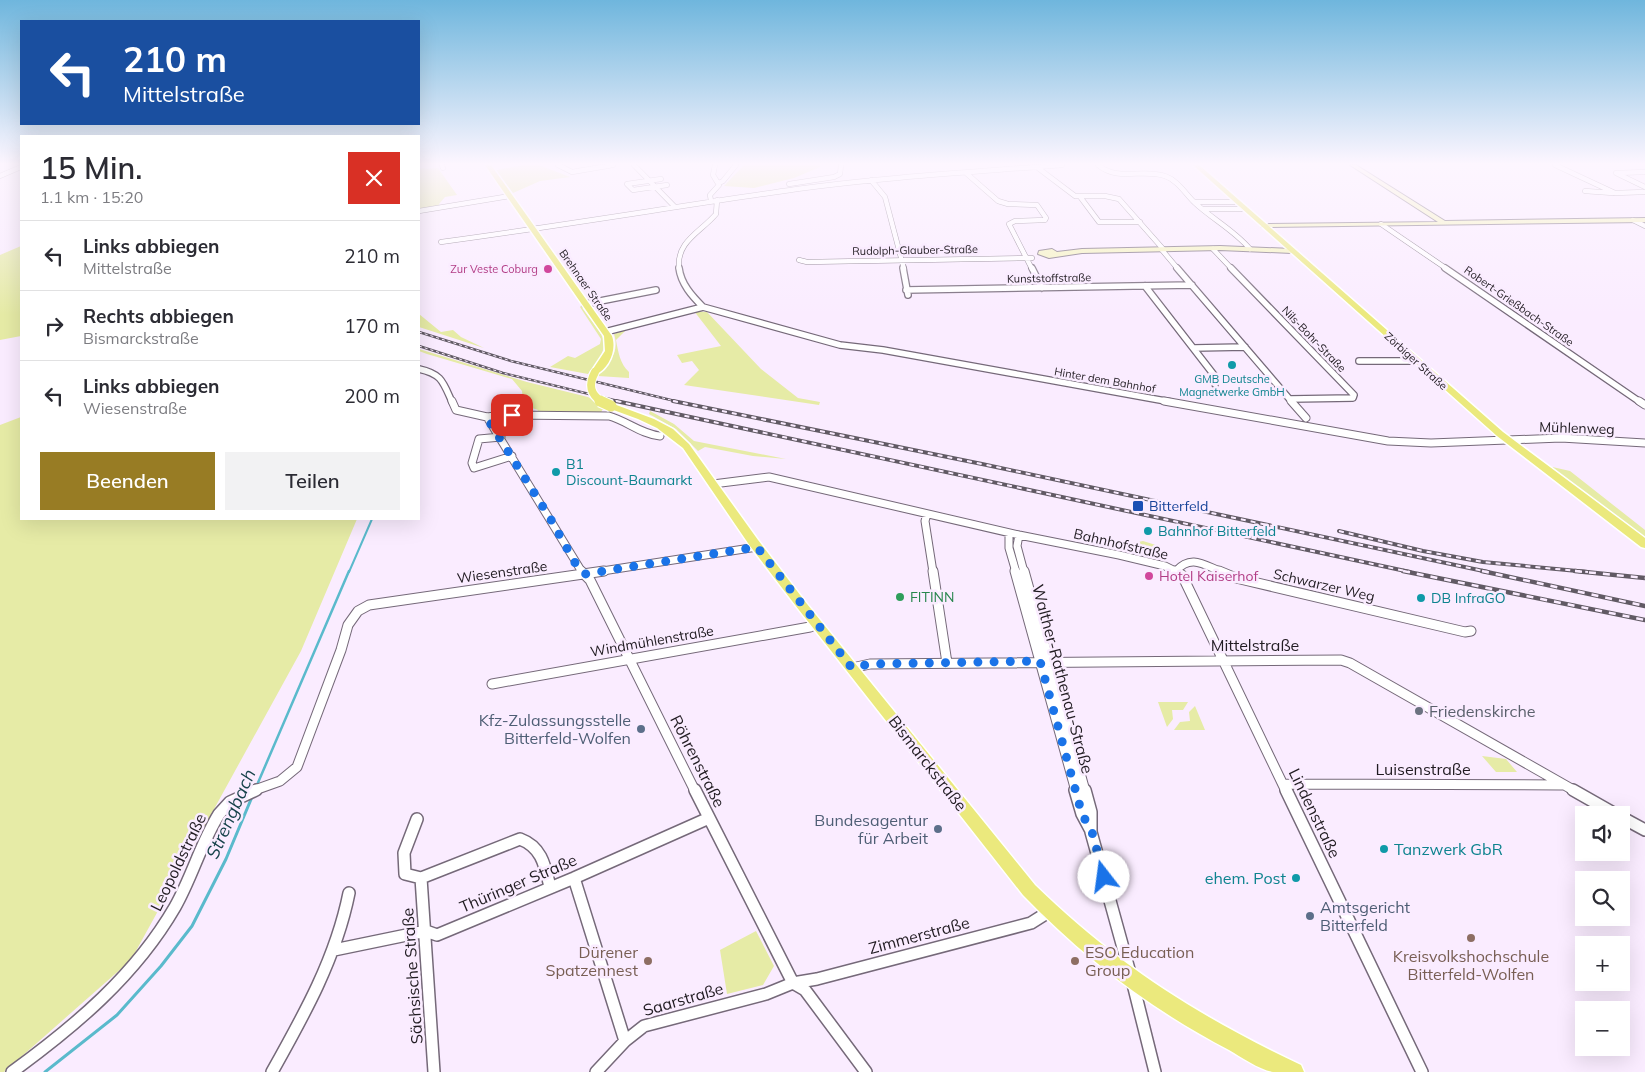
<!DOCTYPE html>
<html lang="de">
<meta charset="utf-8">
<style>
:root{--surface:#fff;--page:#f2f2f3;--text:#2b2b33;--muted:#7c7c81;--line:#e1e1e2;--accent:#987c24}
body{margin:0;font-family:Mulish,sans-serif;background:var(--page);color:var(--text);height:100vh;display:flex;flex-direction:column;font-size:19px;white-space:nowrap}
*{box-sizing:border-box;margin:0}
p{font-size:16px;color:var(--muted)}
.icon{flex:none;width:28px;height:28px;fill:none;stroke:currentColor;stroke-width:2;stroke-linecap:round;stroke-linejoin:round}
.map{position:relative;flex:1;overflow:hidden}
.details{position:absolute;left:20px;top:135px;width:400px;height:385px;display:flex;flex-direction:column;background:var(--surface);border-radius:0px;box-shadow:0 5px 20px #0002}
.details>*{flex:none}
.hud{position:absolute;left:20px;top:20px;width:400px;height:105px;border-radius:0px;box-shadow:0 5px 20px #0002;background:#1a4fa0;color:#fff;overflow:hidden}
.buttons{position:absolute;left:1575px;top:806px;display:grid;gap:10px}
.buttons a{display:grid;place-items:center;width:55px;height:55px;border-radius:0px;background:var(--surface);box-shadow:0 5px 20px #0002;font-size:25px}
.pin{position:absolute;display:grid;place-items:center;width:42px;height:42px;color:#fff;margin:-21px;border-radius:10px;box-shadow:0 2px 8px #0006}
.me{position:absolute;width:55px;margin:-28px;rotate:345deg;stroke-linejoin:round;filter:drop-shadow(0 0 4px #0008)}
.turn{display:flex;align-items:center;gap:18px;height:105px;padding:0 20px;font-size:22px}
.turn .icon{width:65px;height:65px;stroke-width:2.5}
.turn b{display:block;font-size:35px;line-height:42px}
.round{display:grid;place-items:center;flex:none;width:52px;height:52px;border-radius:0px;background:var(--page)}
.head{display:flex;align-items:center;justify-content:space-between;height:85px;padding:0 20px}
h1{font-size:30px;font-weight:600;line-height:38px}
.action{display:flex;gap:10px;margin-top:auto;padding:10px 20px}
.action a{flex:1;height:58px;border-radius:0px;background:var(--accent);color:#fff;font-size:20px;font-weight:600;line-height:58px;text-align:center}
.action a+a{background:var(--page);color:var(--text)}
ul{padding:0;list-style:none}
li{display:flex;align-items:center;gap:15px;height:70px;padding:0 20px;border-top:1px solid var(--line)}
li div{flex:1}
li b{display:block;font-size:19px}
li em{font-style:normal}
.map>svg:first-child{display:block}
.green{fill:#e6eba6}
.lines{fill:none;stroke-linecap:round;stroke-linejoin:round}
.stream-far2{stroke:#5abacc;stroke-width:2}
.stream-far1{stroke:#5abacc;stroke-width:2.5}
.stream{stroke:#5abacc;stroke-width:3}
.street-far4-casing{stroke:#756979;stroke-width:5.5}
.street-far3-casing{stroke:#756979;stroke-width:8}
.street-far2-casing{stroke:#756979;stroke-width:9}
.street-far1-casing{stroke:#756979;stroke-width:11}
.street-casing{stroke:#756979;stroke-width:14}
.secondary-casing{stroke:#756979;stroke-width:2}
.primary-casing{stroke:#fff;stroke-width:3}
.street-far4{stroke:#fff;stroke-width:4.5}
.street-far3{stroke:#fff;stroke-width:5.5}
.street-far2{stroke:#fff;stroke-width:7}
.street-far1{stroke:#fff;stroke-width:9}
.street{stroke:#fff;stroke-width:11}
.secondary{fill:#f5f4be;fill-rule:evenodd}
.primary{fill:#ebe97d;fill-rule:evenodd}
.rail-far2-casing{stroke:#615a64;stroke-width:2.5}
.rail-far1-casing{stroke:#615a64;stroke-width:4}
.rail-casing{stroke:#615a64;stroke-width:4.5}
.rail-far2{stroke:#faecff;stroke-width:1;stroke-dasharray:3;stroke-linecap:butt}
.rail-far1{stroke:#faecff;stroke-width:2;stroke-dasharray:5;stroke-linecap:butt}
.rail{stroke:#faecff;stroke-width:2.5;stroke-dasharray:7;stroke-linecap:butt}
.primary-bridge-far1-casing{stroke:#fff;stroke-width:10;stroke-linecap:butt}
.primary-bridge-casing{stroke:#fff;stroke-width:13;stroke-linecap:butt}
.primary-bridge-far1{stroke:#ebe97d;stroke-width:8}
.primary-bridge{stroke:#ebe97d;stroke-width:11}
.route{stroke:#1a73e8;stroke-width:9;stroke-dasharray:0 16.2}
.hotel-dot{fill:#d1479c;stroke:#faecff;stroke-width:2}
.culture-dot{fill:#0f9aa8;stroke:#faecff;stroke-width:2}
.transit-dot{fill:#1a4fb4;stroke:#faecff;stroke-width:2}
.leisure-dot{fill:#2e9e5b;stroke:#faecff;stroke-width:2}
.worship-dot{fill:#6b7280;stroke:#faecff;stroke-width:2}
.service-dot{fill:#5c6f8a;stroke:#faecff;stroke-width:2}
.education-dot{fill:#8d6e63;stroke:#faecff;stroke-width:2}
.labels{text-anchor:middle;stroke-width:5;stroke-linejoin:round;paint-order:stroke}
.far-street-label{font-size:11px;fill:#211c22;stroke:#faecff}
.far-hotel-label{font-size:11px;fill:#b23c85;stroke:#faecff;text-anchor:end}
.far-culture-label{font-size:11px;fill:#0d838f;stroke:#faecff}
.street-label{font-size:14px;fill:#211c22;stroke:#faecff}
.culture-label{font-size:14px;fill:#0d838f;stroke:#faecff;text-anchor:start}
.transit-label{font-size:14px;fill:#164399;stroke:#faecff;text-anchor:start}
.hotel-label{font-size:14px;fill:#b23c85;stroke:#faecff;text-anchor:start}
.leisure-label{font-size:14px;fill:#27864d;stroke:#faecff;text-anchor:start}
.near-street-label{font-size:16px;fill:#211c22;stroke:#faecff}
.near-worship-label{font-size:16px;fill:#5b616d;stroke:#faecff;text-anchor:start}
.near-service-label{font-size:16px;fill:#4e5e75;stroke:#faecff;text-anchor:end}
.near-culture-label{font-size:16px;fill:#0d838f;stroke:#faecff;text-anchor:start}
.near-education-label{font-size:16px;fill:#785e54;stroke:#faecff;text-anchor:end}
.near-water-label{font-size:18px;font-style:italic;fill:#17434b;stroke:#faecff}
</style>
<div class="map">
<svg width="1645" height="1072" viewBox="0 0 1645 1072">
<rect width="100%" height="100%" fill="#faecff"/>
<path class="green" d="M 524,165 L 539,165 L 570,177 L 540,181 L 513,193 L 496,171 L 497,170 Z
M 744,165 L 820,165 L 820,167 L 794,178 L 754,188 L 724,186 Z
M 424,168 L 426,169 L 438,168 L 457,195 L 445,197 L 439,204 L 440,207 L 419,211 L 419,169 Z
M 21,246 L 21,336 L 0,340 L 0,255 Z
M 581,306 C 603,338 616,340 588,374 L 550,367 L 568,356 L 575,358 L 600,344 L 601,339 L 580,307 Z
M 694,311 L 707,312 L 761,369 L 798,398 L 820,402 L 819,405 L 684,385 L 699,370 L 692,361 L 682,363 L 677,355 L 721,346 Z
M 419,314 L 441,332 L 453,330 L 461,337 L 484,348 L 419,327 Z
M 626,330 L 616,340 C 618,351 620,364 629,372 L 629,378 L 598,376 C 609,361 620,353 614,334 Z
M 419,349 L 527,382 L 588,397 L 607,408 L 602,410 L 601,414 L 536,413 L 538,410 L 529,407 L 523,401 L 522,391 L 512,379 L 427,354 L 419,351 Z
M 650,411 L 674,424 L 694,441 L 786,459 L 753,456 L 705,447 L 698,451 L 676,429 L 649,414 Z
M 21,417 L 21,519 L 357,519 L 301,651 L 131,960 L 4,1072 L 0,1072 L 0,425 Z
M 1548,466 L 1570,471 L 1645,530 L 1645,539 Z
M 1143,541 L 1159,546 L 1159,550 L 1156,552 L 1158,558 L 1112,548 L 1113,542 L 1115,542 L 1128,544 Z
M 1158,702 L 1188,702 L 1183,710 L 1172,710 L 1173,719 L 1167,727 Z
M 1195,706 L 1205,730 L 1174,730 L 1180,722 L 1190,721 L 1189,712 Z
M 1482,756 L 1506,759 L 1517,772 L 1496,772 Z
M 756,931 L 774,966 L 763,985 L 727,994 L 720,950 Z"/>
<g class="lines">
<path class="stream-far2" d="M 349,572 L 372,519"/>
<path class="stream-far1" d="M 257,785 L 349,571"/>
<path class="stream" d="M 45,1072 L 117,1015 L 161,966 L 192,926 L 226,859 L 252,797"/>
<g class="street-far4-casing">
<path id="street-far4" d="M 442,165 L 443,168
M 558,165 L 572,172 L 613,165
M 634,165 L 674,206
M 1098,165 C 1118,182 1142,168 1165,176 C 1177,180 1185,193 1194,202 C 1212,219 1234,230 1250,249
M 1555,165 L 1615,193 L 1645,192
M 1038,168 L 1075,196 L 1105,196 L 1119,199 L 1164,250
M 1645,172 L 1616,173 L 1645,187
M 966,173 L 998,201 L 1008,204 L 1037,205 L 1046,218 L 1045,220 L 1015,221 L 1009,224 L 1032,269
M 0,176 L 21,167
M 661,179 L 627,184 L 633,190 L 667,185
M 871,180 L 885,197 L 904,269
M 719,183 L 723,181 L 736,165
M 789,184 L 834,177 L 840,174 L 841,165
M 1585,191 L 1613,193
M 1081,198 L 1099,222 L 1140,222
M 711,201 L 710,195 L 719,185 L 713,175 L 715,165
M 1195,202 L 1234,202
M 1203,209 L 1241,209
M 419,211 L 510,196
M 1633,220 L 1645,226
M 1381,224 L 1447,269
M 441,242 C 560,226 679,206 797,189 C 885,177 974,172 1062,165
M 1213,249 L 1232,269
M 1162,250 L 1178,269
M 799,260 L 807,262 L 1032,258
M 679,269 C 676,241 701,232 716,214 L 717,200"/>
</g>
<g class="street-far3-casing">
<path id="street-far3" d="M 679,268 C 681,284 692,296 703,307
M 903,268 L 908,295
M 1032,268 L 1042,288
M 1177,268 L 1292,402
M 1231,268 L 1354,395 L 1353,398 L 1290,399
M 1445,268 L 1640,402
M 1145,286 L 1214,375 L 1215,384
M 906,290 L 1192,285
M 585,304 L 656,290
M 703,307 L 840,345 L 883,350 L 1171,402
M 605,332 L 703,307
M 1194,348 L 1245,347
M 1359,361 L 1415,361
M 419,369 C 442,374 443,382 452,402"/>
</g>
<g class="street-far2-casing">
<path id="street-far2" d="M 452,401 L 456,410 L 487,417 L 503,415 L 609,416 C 627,421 641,434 660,436
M 1164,401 L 1388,441 L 1431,443 L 1561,438 L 1645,443
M 1291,401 L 1306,418
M 1639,401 L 1645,405
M 487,417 L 582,572
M 501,437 L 479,439 L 472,463 L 474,468 L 512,456
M 713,484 L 769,477 L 1019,535 L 1119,555 L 1165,566 L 1177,572
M 927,514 L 925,521 L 933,572
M 1009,533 L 1009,548 L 1016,572
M 1019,535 L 1017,546 L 1024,572
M 1176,571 C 1191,554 1204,565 1222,572
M 596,572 L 757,547"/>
</g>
<g class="street-far1-casing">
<path id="street-far1" d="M 581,571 L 590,580 L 695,791
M 933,571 L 947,663
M 1015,571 L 1076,791
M 1024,571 L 1085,791
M 1175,571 L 1182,575 L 1286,791
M 1219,571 L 1236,578 L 1465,632 L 1471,631
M 852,668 L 870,664 L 1341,660 L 1350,663 L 1575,791
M 492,684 L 810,627 L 817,624
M 1283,784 L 1561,785
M 252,791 L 280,781 L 297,767 L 341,650 L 348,625 L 358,611 L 369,605 L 604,571"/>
</g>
<g class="street-casing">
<path id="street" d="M 695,790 L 793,983 L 805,990 L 866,1072
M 1075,790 L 1082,814 L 1090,829
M 1085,790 L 1091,812 L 1091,832 L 1130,973
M 1286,790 L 1422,1072
M 1573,790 L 1617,815
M 1621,817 L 1645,830
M 417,819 L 404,853 L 405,874 L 421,878 L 520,839 C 542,847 545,866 550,887
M 421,878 L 434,1072
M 574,878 L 625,1041
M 334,950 L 426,931 L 437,935 L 574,878 L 709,818
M 1133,984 L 1155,1072
M 12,1072 C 75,1026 135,976 175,907 C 192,877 201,843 219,814 L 230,802 L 256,790
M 272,1072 C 304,1015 336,958 349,893
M 596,1072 L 625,1041 L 644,1026 L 766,994 L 793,983 L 817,979 L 1031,923 L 1050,911"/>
</g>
<g class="secondary-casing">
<path id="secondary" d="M 1350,165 L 1356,165 L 1445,221 L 1645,218 L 1645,222 L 1262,227 L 1261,226 L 1264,224 L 1438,222 Z
M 1220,246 L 1292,249 L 1295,251 L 1292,253 L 1220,250 L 1082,253 L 1049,258 L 1038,254 L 1039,251 L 1052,249 L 1057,252 L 1082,249 Z"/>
</g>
<g class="primary-casing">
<path id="primary" d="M 485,165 L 491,165 L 612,336 C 617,350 609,369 595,375 L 591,372 L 605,351 L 604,336 Z
M 1193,165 L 1199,165 L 1503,432 L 1645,538 L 1645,548 L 1641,547 L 1497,436 Z
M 611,403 L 654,419 L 673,429 L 689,444 L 758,540 L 807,604 L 1035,885 C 1116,964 1199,1017 1301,1065 L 1304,1072 C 1294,1072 1283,1072 1273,1072 C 1260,1070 1241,1057 1229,1050 C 1152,1010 1084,958 1023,895 L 799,610 L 750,546 L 683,448 L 657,428 L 638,419 L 608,408 L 606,406 Z"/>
</g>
<use href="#street-far4" class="street-far4"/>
<use href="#street-far3" class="street-far3"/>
<use href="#street-far2" class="street-far2"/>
<use href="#street-far1" class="street-far1"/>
<use href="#street" class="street"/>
<use href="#secondary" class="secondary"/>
<use href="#primary" class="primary"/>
<g class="rail-far2-casing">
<path id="rail-far2" d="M 419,332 L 511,361 L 679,402
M 419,346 L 503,373 L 622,402"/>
</g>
<g class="rail-far1-casing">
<path id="rail-far1" d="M 616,401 L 1410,572
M 673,401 L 982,464 L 1488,572
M 1339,531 L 1423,551 L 1483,562 L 1588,572"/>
</g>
<g class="rail-casing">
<path id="rail" d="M 1403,571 L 1645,620
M 1482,571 L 1645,606
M 1575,571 L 1645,578"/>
</g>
<use href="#rail-far2" class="rail-far2"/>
<use href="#rail-far1" class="rail-far1"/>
<use href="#rail" class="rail"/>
<g class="primary-bridge-far1-casing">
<path id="primary-bridge-far1" d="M 595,372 C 588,385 590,394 602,402"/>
</g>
<g class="primary-bridge-casing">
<path id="primary-bridge" d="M 600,401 L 611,406"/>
</g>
<use href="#primary-bridge-far1" class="primary-bridge-far1"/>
<use href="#primary-bridge" class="primary-bridge"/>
</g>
<linearGradient id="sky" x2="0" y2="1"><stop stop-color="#6fb6dd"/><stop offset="0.52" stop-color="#fdf6ff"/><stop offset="1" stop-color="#fdf6ff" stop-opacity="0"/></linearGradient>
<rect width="1645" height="315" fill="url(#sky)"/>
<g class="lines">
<path class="route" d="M 512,415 L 487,418 L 550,518 L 578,568 L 585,574 L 757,547 L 852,668 L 870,664 L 1040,661 L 1082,814 L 1092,832 L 1104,877"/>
</g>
<g class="hotel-dot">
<circle cx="548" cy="269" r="5"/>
<circle cx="1149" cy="576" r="5"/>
</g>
<g class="culture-dot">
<circle cx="1232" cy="365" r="5"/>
<circle cx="556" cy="472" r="5"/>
<circle cx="1148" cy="531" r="5"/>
<circle cx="1421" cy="598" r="5"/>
<circle cx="1384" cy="849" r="5"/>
<circle cx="1296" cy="878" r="5"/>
</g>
<rect class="transit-dot" x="1132" y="500" width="12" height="12" rx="2.5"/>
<circle class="leisure-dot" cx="900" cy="597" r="5"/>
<circle class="worship-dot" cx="1419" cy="711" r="5"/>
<g class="service-dot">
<circle cx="641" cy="729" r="5"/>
<circle cx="938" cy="829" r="5"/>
<circle cx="1310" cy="916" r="5"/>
</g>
<g class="education-dot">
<circle cx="1471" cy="938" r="5"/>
<circle cx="648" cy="961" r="5"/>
<circle cx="1075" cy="961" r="5"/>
</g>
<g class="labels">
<g class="far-street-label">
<text transform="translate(915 250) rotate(-1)" y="4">Rudolph-Glauber-Straße</text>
<text transform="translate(1049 278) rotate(-1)" y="4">Kunststoffstraße</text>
<text transform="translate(586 285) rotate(55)" y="4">Brehnaer Straße</text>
<text transform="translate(1519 306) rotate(35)" y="4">Robert-Grießbach-Straße</text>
<text transform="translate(1314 339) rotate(46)" y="4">Nils-Bohr-Straße</text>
<text transform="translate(1416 361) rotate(42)" y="4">Zörbiger Straße</text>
<text transform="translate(1105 380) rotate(10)" y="4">Hinter dem Bahnhof</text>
</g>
<g class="far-hotel-label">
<text x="538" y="273">Zur Veste Coburg</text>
</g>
<g class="far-culture-label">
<text x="1232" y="383">GMB Deutsche<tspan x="1232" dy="13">Magnetwerke GmbH</tspan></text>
</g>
<g class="street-label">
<text transform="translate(1577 428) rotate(2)" y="5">Mühlenweg</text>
<text transform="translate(1121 544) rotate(13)" y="5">Bahnhofstraße</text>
<text transform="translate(502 572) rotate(-8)" y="5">Wiesenstraße</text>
<text transform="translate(1324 585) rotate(13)" y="5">Schwarzer Weg</text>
<text transform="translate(652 641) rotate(-10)" y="5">Windmühlenstraße</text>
</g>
<g class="culture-label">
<text x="566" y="469">B1<tspan x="566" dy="16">Discount-Baumarkt</tspan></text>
<text x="1158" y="536">Bahnhof Bitterfeld</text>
<text x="1431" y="603">DB InfraGO</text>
</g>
<g class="transit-label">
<text x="1149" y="511">Bitterfeld</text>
</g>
<g class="hotel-label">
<text x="1159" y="581">Hotel Kaiserhof</text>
</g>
<g class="leisure-label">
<text x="910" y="602">FITINN</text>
</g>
<g class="near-street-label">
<text x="1255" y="651">Mittelstraße</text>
<text transform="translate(1063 679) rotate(75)" y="6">Walther-Rathenau-Straße</text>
<text transform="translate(698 761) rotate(63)" y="6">Röhrenstraße</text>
<text transform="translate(928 763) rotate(52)" y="6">Bismarckstraße</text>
<text x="1423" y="775">Luisenstraße</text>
<text transform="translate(1315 813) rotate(64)" y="6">Lindenstraße</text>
<text transform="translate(178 862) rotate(-64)" y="6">Leopoldstraße</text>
<text transform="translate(518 883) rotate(-23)" y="6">Thüringer Straße</text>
<text transform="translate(919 935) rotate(-15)" y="6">Zimmerstraße</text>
<text transform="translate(412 976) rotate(-94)" y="6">Sächsische Straße</text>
<text transform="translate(683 999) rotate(-16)" y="6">Saarstraße</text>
</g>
<g class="near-worship-label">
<text x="1429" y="717">Friedenskirche</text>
</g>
<g class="near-service-label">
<text x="631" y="726">Kfz-Zulassungsstelle<tspan x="631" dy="18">Bitterfeld-Wolfen</tspan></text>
<text x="928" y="826">Bundesagentur<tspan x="928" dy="18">für Arbeit</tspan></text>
<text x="1320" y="913" text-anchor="start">Amtsgericht<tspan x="1320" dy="18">Bitterfeld</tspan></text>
</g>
<g class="near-culture-label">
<text x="1394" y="855">Tanzwerk GbR</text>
<text x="1286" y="884" text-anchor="end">ehem. Post</text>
</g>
<g class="near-education-label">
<text x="638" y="958">Dürener<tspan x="638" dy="18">Spatzennest</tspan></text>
<text x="1085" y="958" text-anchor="start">ESO Education<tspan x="1085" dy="18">Group</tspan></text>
<text x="1471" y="962" text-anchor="middle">Kreisvolkshochschule<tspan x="1471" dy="18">Bitterfeld-Wolfen</tspan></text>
</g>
<g class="near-water-label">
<text transform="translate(231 814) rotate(-66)" y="6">Strengbach</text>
</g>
</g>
</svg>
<div class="buttons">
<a><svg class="icon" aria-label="sound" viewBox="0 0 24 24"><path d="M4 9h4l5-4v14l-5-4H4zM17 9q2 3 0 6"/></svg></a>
<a><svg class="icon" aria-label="search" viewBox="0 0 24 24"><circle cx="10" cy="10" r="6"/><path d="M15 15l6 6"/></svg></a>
<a>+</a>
<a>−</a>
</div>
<div class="pin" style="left:512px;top:415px;background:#d93025"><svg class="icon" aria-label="arrive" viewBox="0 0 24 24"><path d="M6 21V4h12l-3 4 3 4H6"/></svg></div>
<svg class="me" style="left:1104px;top:877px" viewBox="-20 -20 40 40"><circle r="19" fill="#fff"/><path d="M0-13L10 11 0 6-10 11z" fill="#1a73e8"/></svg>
<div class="hud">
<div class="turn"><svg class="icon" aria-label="left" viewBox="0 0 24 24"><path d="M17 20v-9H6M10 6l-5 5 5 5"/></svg><div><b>210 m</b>Mittelstraße</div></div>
</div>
<section class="details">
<div class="head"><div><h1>15 Min.</h1><p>1.1 km · 15:20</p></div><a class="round" style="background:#d93025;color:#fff"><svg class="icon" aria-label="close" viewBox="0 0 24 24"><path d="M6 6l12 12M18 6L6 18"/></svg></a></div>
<ul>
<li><svg class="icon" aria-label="left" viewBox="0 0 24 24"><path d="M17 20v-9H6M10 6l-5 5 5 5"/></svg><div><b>Links abbiegen</b><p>Mittelstraße</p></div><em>210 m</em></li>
<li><svg class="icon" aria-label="right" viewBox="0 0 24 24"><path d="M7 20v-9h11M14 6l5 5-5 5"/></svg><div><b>Rechts abbiegen</b><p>Bismarckstraße</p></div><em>170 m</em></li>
<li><svg class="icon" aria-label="left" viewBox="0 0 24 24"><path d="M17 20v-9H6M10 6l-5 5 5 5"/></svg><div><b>Links abbiegen</b><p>Wiesenstraße</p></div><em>200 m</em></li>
</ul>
<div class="action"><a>Beenden</a><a>Teilen</a></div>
</section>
</div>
